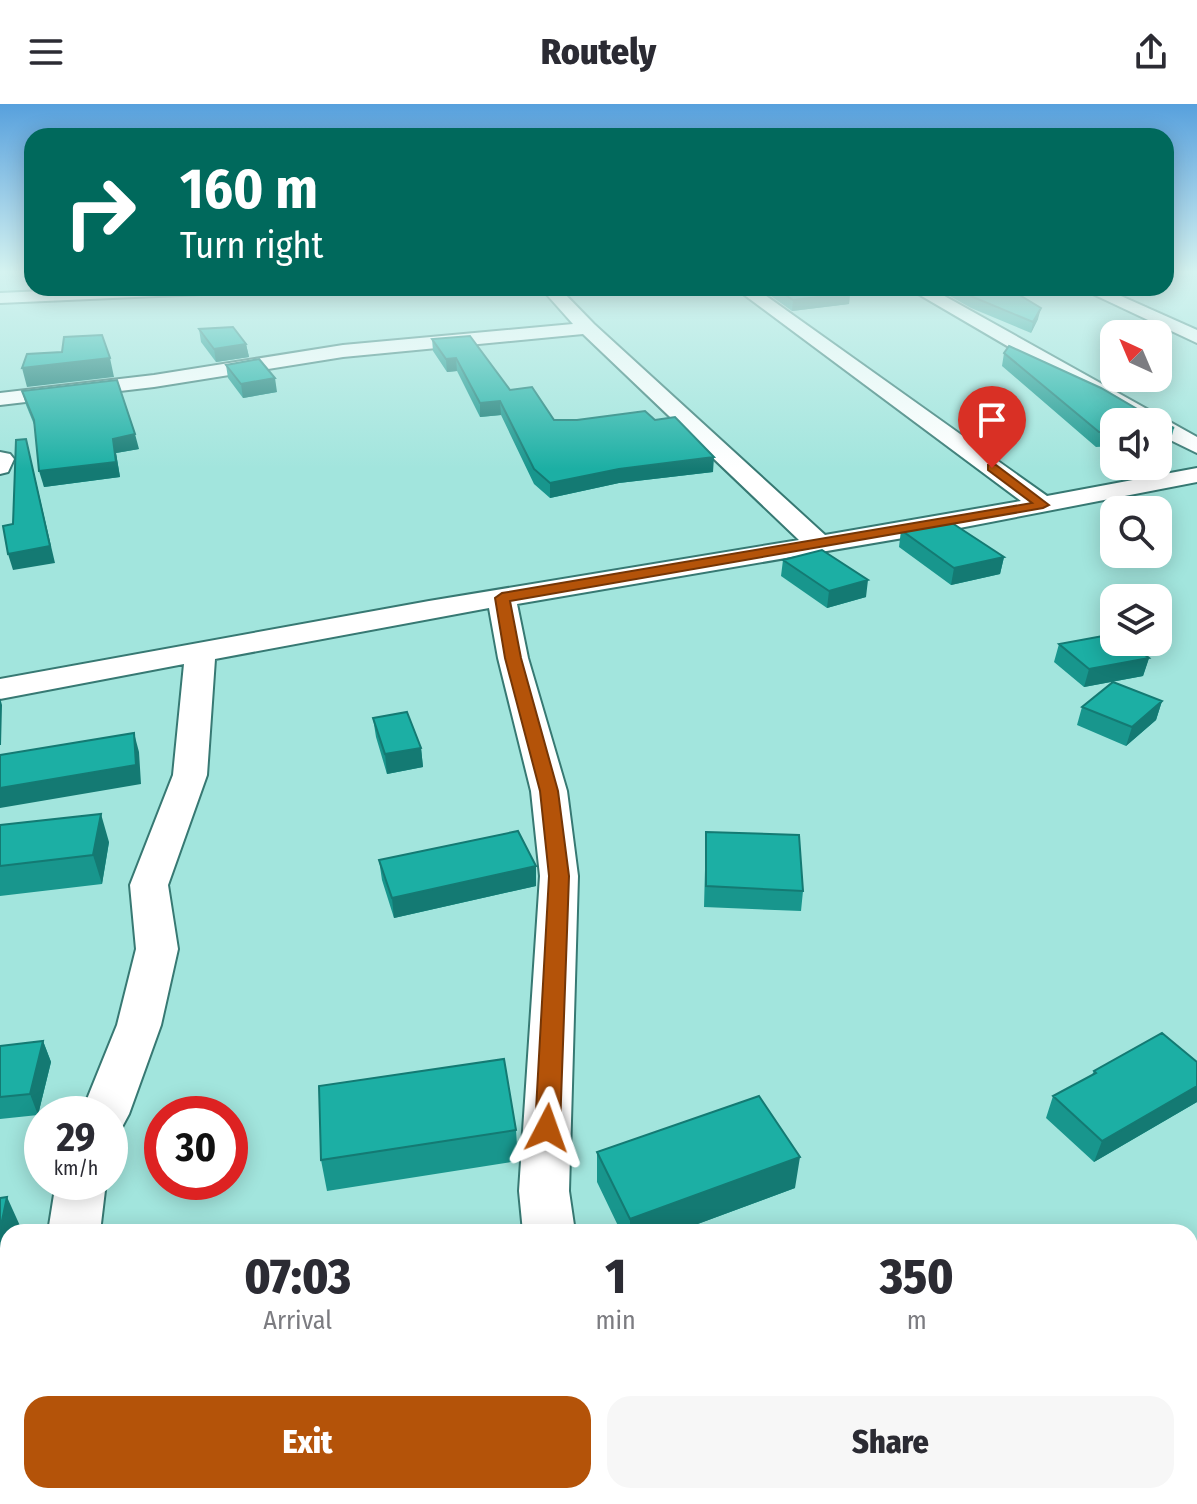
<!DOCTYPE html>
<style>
:root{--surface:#fff;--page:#f7f7f7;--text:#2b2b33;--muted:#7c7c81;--accent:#b45309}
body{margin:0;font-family:"Fira Sans Condensed",sans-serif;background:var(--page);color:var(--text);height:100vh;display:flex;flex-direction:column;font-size:30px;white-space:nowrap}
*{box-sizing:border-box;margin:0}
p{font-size:26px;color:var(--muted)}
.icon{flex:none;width:44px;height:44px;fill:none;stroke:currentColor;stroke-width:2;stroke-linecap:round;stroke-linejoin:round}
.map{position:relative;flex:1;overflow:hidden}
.details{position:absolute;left:0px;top:1120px;width:1198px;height:280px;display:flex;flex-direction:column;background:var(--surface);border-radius:24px 24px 0 0;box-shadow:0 4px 20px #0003}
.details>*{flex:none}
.guide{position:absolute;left:24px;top:24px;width:1150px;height:168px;border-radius:24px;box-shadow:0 4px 20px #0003;background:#00695c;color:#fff;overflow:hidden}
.needle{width:52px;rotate:316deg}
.fabs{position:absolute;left:1100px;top:216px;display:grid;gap:16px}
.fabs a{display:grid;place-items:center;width:72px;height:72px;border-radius:16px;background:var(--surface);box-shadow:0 4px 20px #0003;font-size:40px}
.speed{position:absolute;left:24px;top:992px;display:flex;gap:16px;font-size:40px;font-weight:700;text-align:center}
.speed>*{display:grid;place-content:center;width:104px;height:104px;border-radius:50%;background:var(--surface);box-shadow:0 4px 20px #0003;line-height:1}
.speed small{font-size:20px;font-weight:400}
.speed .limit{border:12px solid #d22;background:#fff;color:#111}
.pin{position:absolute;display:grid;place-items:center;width:68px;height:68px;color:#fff;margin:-82px -34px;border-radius:50% 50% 50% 0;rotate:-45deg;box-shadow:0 0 8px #0007}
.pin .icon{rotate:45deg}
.me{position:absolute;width:88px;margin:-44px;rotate:4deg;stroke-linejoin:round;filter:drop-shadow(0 0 6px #0008)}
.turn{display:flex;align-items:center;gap:28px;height:168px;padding:0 24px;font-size:36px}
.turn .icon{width:104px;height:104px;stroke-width:2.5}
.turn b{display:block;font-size:56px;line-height:68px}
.eta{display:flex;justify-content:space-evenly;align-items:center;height:136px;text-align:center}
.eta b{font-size:48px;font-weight:800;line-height:56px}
.primary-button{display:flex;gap:16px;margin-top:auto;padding:16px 24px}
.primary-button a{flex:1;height:92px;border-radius:24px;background:var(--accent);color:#fff;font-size:32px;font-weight:800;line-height:92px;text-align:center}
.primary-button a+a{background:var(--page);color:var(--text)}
header{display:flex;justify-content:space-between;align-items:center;height:104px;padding:0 24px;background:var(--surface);font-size:36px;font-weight:800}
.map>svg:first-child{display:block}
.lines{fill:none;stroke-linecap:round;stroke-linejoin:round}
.street-casing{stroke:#377973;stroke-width:4}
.street{fill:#fff;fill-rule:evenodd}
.wall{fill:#18968d}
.shaded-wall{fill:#147a73}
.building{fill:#1cafa4;stroke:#147a73;stroke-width:2}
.route{fill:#b45309;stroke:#753606;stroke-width:2}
</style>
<header><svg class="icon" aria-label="menu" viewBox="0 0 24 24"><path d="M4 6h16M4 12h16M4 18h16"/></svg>Routely<svg class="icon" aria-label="share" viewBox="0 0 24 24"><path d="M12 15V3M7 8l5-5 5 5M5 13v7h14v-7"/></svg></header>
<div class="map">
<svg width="1197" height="1400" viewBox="0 0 1197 1400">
<rect width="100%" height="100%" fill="#a2e5dd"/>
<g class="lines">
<g class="street-casing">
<path id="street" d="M 108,184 L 234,184 L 225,189 L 0,199 L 0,189 Z
M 541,184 L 559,184 L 594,220 L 825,431 L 1021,397 L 735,184 L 755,184 L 1047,392 L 1197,364 L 1197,378 L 944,427 L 517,500 L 528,554 L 567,687 L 578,772 L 569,1087 L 575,1128 L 523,1128 L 519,1087 L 540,772 L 531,687 L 498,554 L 489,504 L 215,555 L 207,671 L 168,781 L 178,845 L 161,921 L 129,1010 L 122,1023 L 110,1027 L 110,1010 L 81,1010 L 117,921 L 136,845 L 130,781 L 173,671 L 184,560 L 0,595 L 0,575 L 429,497 L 799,436 L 583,230 L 343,253 L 154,283 L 0,301 L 0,289 L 154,271 L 343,241 L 573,220 Z
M 908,184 L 930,184 L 1197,333 L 1197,349 L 1158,330 L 1158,318 L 1137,318 Z
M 1080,184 L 1103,184 L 1197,226 L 1197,239 Z
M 0,348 L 10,350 L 14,355 L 8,368 L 0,370 Z
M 56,1078 L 106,1078 L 100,1128 L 48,1128 Z
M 8,1366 L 8,1392 L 50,1392 L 48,1400 L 0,1400 L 0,1369 Z
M 441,1392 L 575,1392 L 576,1400 L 438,1400 Z"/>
</g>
<use href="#street" class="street"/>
</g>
<path class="wall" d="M 760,184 L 840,184 L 850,189 L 849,200 L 792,207 Z
M 936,184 L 1008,184 L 1038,215 L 1031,229 L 971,204 Z
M 199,225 L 246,240 L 249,253 L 216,258 L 201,238 Z
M 432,235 L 554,316 L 713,368 L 619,379 L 550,394 L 534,380 L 501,311 L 480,313 L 457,267 L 447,268 L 433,247 Z
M 1004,249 L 1174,324 L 1170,339 L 1158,340 L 1158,318 L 1114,318 L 1114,342 L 1096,343 L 1002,262 Z
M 226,261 L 277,288 L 243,294 L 228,274 Z
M 22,287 L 139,345 L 116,349 L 120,373 L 44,383 L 35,323 L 26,301 Z
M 901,426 L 1004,453 L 1000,470 L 951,481 L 899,443 Z
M 783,456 L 866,493 L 827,504 L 781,472 Z
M 1059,540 L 1149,554 L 1143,572 L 1084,583 L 1054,558 Z
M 1162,597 L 1156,616 L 1126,642 L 1077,621 L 1082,603 Z
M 373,614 L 421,644 L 423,663 L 387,670 L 376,633 Z
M 0,721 L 109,738 L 102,780 L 0,792 Z
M 706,728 L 803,787 L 801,807 L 704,803 Z
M 379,756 L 536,762 L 536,782 L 394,814 L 382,776 Z
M 43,937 L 51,958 L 38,1011 L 0,1015 L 0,942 Z
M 1197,958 L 1197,998 L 1094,1058 L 1046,1014 L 1053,992 L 1092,971 L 1094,967 Z
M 516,1026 L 518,1057 L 327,1087 L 321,1056 Z
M 597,1048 L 795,1084 L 676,1128 L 621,1128 L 597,1078 Z
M 0,1094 L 21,1124 L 20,1128 L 8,1128 L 7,1194 L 0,1195 Z
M 785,1392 L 952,1392 L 942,1400 L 791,1400 Z
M 1086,1392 L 1190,1392 L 1197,1400 L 1094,1400 Z"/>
<path class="shaded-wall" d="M 456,184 L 496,184 L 457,189 Z
M 850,189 L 849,200 L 792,207 L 793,196 Z
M 1041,204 L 1038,215 L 1031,229 L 1033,218 Z
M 246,240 L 249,253 L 216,258 L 214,245 Z
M 110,254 L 114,273 L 27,283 L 22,264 Z
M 456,254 L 457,267 L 447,268 L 446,255 Z
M 275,274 L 277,288 L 243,294 L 241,280 Z
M 500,297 L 501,311 L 480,313 L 480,299 Z
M 135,330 L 139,345 L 116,349 L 120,373 L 44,383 L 39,367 L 113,335 Z
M 26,335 L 55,459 L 13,466 L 8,450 L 50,442 Z
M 714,353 L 713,368 L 619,379 L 550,394 L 550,379 L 619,365 Z
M 1004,453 L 1000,470 L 951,481 L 954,464 Z
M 868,476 L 866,493 L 827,504 L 829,487 Z
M 1149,554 L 1143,572 L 1084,583 L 1089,565 Z
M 0,594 L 2,601 L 1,641 L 0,641 Z
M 1162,597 L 1156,616 L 1126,642 L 1132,623 Z
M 134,629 L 139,648 L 141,680 L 0,704 L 0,684 Z
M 421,644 L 423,663 L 387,670 L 385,650 Z
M 101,710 L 109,738 L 102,780 L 93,751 Z
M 536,762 L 536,782 L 394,814 L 392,794 Z
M 43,937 L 51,958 L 38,1011 L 30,990 Z
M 1197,982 L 1197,998 L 1094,1058 L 1102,1037 Z
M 800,1053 L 795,1084 L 676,1128 L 630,1128 L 630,1115 Z
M 7,1093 L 21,1124 L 20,1128 L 8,1128 L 8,1188 L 7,1194 L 0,1180 L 0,1126 Z
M 134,1392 L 239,1392 L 213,1400 L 108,1400 Z
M 925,1392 L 952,1392 L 942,1400 L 915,1400 Z"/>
<path class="building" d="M 775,184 L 840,184 L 850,189 L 793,196 Z
M 957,184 L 1008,184 L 1041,204 L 1033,218 L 973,193 Z
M 233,223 L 246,240 L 214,245 L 199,225 Z
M 102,231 L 110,254 L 22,264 L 27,250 L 62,248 L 64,233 Z
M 470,232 L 510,286 L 532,283 L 554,316 L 577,316 L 645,307 L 655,316 L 675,313 L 714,353 L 619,365 L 550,379 L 534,365 L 500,297 L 480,299 L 456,254 L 446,255 L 432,235 Z
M 1009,242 L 1101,284 L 1139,306 L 1159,311 L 1161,318 L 1174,324 L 1158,325 L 1158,318 L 1114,318 L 1114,328 L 1099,328 L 1004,249 Z
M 259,255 L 275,274 L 241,280 L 226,261 Z
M 117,276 L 135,330 L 113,335 L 116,358 L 39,367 L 34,316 L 22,287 Z
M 26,335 L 50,442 L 8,450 L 3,422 L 13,420 L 16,336 Z
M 949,417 L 1004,453 L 954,464 L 901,426 Z
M 822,446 L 868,476 L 829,487 L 783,456 Z
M 1114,530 L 1114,538 L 1128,538 L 1149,554 L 1089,565 L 1059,540 Z
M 1113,578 L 1162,597 L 1132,623 L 1082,603 Z
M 407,608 L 421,644 L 385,650 L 373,614 Z
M 134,629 L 136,661 L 0,684 L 0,651 Z
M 101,710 L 93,751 L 0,762 L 0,721 Z
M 518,727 L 536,762 L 392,794 L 379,756 Z
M 706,728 L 799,731 L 803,787 L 706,782 Z
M 1162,929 L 1197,958 L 1197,982 L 1102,1037 L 1053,992 L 1096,969 L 1094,967 Z
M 43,937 L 30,990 L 0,993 L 0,942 Z
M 504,955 L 516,1026 L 321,1056 L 319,982 Z
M 759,992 L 800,1053 L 630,1115 L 597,1048 Z
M 7,1093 L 0,1126 L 0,1094 Z
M 1190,1338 L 1197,1345 L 1197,1400 L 1133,1400 L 1125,1392 L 1190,1392 Z
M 78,1392 L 134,1392 L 108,1400 L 78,1400 Z
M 813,1392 L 925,1392 L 915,1400 L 819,1400 Z"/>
<linearGradient id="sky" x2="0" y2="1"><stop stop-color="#57a0dd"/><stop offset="0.46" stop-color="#d5f3f0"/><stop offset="1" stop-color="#d5f3f0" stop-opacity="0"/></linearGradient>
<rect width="1197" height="365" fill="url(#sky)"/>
<path class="route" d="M 988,361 L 996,361 L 1049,401 L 1043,404 L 510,497 L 521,554 L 558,687 L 569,772 L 560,1024 L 556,1031 L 547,1034 L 539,1031 L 535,1024 L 549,772 L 540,687 L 505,554 L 495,494 L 502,489 L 1032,399 L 988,366 Z"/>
</svg>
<div class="fabs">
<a><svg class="needle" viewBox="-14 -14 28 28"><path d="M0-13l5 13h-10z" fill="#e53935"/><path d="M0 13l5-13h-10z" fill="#7c7c81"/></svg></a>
<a><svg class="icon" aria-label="sound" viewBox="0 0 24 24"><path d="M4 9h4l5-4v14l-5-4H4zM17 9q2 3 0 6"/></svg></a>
<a><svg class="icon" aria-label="search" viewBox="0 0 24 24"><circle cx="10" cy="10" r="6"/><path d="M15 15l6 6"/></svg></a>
<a><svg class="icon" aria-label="layers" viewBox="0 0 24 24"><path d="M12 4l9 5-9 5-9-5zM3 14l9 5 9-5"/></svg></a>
</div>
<div class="speed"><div>29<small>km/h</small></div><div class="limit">30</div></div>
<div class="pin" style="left:992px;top:364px;background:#d93025"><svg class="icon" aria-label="arrive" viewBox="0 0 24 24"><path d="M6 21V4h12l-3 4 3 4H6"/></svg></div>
<svg class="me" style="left:547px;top:1024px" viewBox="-20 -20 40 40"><path d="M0-17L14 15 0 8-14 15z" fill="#b45309" stroke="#fff" stroke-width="4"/></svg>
<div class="guide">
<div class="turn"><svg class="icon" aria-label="right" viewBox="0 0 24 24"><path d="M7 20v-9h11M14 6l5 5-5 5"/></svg><div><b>160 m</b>Turn right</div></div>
</div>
<section class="details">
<div class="eta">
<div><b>07:03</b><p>Arrival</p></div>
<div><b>1</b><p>min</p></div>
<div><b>350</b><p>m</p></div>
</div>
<div class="primary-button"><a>Exit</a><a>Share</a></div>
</section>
</div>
